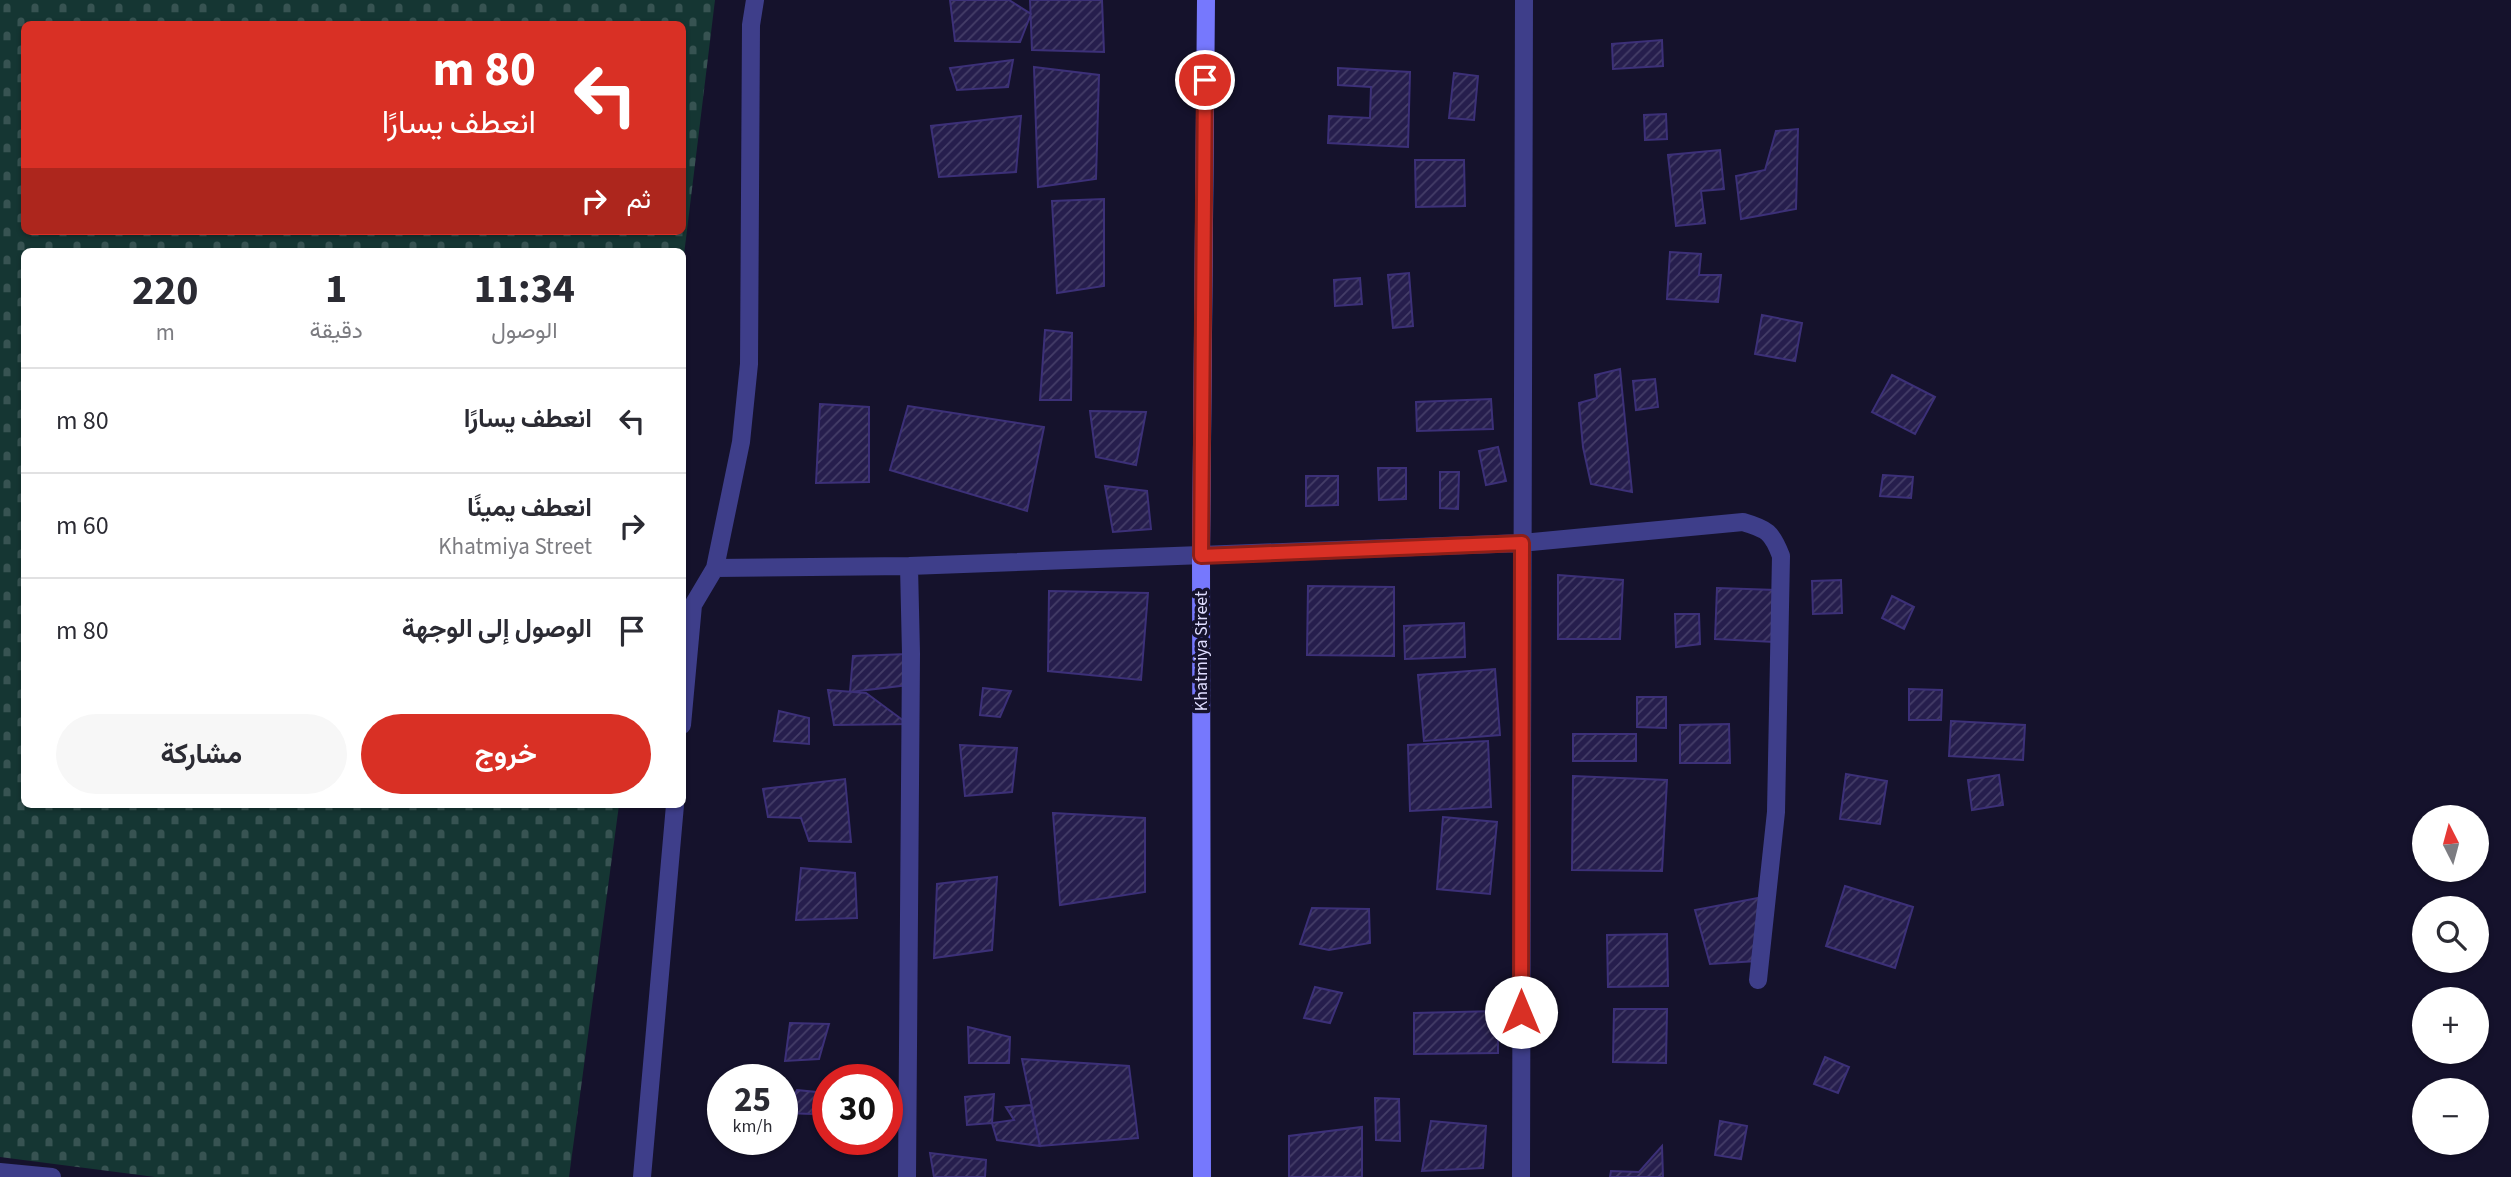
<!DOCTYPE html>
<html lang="ar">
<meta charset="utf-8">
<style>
:root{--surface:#fff;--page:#f7f7f7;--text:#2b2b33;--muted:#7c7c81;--line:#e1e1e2;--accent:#d93025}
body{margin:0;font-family:"Source Sans 3",Vazirmatn,sans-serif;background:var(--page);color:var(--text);direction:rtl;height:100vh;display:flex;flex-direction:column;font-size:26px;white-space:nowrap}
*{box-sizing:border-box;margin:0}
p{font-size:23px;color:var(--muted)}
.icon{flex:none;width:38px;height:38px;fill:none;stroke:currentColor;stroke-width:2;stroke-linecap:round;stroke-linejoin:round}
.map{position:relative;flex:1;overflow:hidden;direction:ltr}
.sheet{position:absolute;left:21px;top:248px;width:665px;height:560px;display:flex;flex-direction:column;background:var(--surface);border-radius:10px;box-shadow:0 2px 5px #0004;direction:rtl}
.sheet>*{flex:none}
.hud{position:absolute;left:21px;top:21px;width:665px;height:214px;border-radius:10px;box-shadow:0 2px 5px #0004;direction:rtl;background:#d93025;color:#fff;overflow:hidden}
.needle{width:46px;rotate:354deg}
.buttons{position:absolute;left:2412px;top:805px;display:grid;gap:14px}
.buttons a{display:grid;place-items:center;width:77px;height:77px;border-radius:50%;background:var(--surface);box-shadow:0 2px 5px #0004;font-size:35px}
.speed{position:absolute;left:707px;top:1064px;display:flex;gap:14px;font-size:35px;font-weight:700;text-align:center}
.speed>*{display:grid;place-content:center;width:91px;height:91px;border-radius:50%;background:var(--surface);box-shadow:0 2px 5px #0004;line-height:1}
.speed small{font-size:18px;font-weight:400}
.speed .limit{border:10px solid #d22;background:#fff;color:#111}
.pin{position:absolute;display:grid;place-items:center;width:60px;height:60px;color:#fff;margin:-30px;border:4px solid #fff;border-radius:50%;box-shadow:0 2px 7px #0007}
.me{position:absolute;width:77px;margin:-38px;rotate:0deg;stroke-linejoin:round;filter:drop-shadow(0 0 5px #0008)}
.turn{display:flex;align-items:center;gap:24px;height:147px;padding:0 35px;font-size:32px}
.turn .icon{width:91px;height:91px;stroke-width:2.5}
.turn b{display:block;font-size:49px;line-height:60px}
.then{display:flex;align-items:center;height:66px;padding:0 35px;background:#0003;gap:14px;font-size:26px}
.eta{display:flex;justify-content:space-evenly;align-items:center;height:119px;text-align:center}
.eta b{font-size:42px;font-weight:700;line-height:49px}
.cta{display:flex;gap:14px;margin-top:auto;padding:14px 35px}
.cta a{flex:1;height:80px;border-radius:42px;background:var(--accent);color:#fff;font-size:28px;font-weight:700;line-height:80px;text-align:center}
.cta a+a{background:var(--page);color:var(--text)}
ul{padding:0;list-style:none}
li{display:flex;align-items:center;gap:21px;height:105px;padding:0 35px;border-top:2px solid var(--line)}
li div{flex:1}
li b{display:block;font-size:26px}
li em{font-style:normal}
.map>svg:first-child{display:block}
.cemetery{fill:url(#cemetery-stones);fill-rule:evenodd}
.building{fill:url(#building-hatch);stroke:#3c3078;stroke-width:2}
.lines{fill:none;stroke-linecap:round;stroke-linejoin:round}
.street{stroke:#3e3e8a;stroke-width:18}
.secondary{stroke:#7678fd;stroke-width:18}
.route-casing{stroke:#8d1f18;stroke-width:18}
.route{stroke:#d93025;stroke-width:12}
.labels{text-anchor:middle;stroke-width:7;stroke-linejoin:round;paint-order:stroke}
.street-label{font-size:18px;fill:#dfddff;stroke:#15122c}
</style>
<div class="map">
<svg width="2511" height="1177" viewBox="0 0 2511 1177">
<defs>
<pattern id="cemetery-stones" width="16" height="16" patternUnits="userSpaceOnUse" patternTransform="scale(1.75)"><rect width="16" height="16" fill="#153633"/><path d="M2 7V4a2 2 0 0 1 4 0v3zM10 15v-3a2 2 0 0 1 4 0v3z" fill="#375352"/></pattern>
<pattern id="building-hatch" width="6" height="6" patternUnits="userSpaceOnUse" patternTransform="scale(1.75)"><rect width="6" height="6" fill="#261e4d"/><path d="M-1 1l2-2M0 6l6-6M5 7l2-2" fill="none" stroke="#453e68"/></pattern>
</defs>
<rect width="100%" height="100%" fill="#15122c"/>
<path class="cemetery" d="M 0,0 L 715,0 L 683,263 L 682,252 L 24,252 L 24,805 L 619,805 L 569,1177 L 155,1177 L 0,1157 ZM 24,24 L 682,24 L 682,231 L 24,231 Z"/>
<path class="building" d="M 950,0 L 1009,0 L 1031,14 L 1020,42 L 955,41 Z
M 1030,0 L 1102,0 L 1104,52 L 1032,50 Z
M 1662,40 L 1663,66 L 1613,69 L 1612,44 Z
M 1013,60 L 1008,87 L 957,90 L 950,68 Z
M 1034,67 L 1099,75 L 1096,179 L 1038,187 Z
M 1338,68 L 1410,72 L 1408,147 L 1328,143 L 1329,116 L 1370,118 L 1371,87 L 1338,85 Z
M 1454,73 L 1478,76 L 1474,120 L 1449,118 Z
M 1666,114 L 1667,139 L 1645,140 L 1644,115 Z
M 1021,116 L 1016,172 L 939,177 L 931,126 Z
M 1798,129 L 1796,209 L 1741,219 L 1736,176 L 1765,170 L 1776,131 Z
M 1720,150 L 1724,189 L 1701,191 L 1705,223 L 1676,226 L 1668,155 Z
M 1415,160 L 1464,160 L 1465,206 L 1416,207 Z
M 1104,199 L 1104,286 L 1057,293 L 1052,201 Z
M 1670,252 L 1701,254 L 1699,275 L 1721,275 L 1718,302 L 1667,299 Z
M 1409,273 L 1413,326 L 1393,328 L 1388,275 Z
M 1360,278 L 1362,304 L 1335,306 L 1334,280 Z
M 1762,315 L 1802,323 L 1795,361 L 1755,354 Z
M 1045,330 L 1072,333 L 1071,400 L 1040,400 Z
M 1620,369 L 1632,492 L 1591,484 L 1583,447 L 1579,403 L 1597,398 L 1595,375 Z
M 1892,375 L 1935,397 L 1915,434 L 1872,412 Z
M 1655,379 L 1658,407 L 1636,410 L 1633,381 Z
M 1491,399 L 1493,429 L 1417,431 L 1416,402 Z
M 820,404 L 869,407 L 869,482 L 816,483 Z
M 908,406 L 1044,427 L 1027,511 L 890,470 Z
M 1090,411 L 1146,412 L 1136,465 L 1096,457 Z
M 1498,447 L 1506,481 L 1486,485 L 1479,451 Z
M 1378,468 L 1406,468 L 1406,499 L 1379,500 Z
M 1440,472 L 1459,472 L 1458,509 L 1440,508 Z
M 1883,475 L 1913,477 L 1911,498 L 1880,496 Z
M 1306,476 L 1338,476 L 1338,505 L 1306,506 Z
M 1105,486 L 1147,491 L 1151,529 L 1113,532 Z
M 1558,575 L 1623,580 L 1620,639 L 1558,639 Z
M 1841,580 L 1842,613 L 1813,614 L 1812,581 Z
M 1308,586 L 1394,587 L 1394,656 L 1307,655 Z
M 1717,588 L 1776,590 L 1774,642 L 1715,639 Z
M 1049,591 L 1148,593 L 1141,680 L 1048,671 Z
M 1892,596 L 1914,607 L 1904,629 L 1882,618 Z
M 1675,614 L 1699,614 L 1700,644 L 1676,647 Z
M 1464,623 L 1465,657 L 1405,659 L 1404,626 Z
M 908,654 L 908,685 L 850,692 L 853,656 Z
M 1495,669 L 1500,735 L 1424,741 L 1418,675 Z
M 983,688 L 1011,691 L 1000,717 L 980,715 Z
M 1909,689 L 1942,690 L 1941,720 L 1909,720 Z
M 828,690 L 866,693 L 908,724 L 834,725 Z
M 1637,697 L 1666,697 L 1666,728 L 1637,727 Z
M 779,711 L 809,718 L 809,744 L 774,741 Z
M 1951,721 L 2025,725 L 2023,760 L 1949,756 Z
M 1729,724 L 1730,763 L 1680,763 L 1680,725 Z
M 1573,734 L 1636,734 L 1636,761 L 1573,761 Z
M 1488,741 L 1491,807 L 1410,811 L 1408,745 Z
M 960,745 L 1017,748 L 1012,792 L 965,796 Z
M 1846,774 L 1887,781 L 1880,824 L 1840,819 Z
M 1999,775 L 2003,805 L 1972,810 L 1968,780 Z
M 1573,776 L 1667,780 L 1662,871 L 1572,870 Z
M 845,779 L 851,842 L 809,841 L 801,818 L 768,817 L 763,789 Z
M 1053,813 L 1145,818 L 1145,892 L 1060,905 Z
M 1443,817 L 1497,822 L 1490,894 L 1437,889 Z
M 801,868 L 855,873 L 857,918 L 796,920 Z
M 997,877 L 992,950 L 934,958 L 937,884 Z
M 1845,886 L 1913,907 L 1895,968 L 1826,946 Z
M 1763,897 L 1757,961 L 1710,964 L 1695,910 Z
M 1312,908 L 1369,909 L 1370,943 L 1329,950 L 1300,944 Z
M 1667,934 L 1668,986 L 1608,987 L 1607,935 Z
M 1315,987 L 1342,993 L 1330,1023 L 1304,1018 Z
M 1614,1009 L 1667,1009 L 1666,1063 L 1613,1062 Z
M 1498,1011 L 1498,1053 L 1414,1054 L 1414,1013 Z
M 790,1023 L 829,1024 L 819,1059 L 785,1061 Z
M 968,1027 L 1010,1037 L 1009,1063 L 969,1063 Z
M 1825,1057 L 1849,1067 L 1838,1093 L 1814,1084 Z
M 1022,1059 L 1129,1066 L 1138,1138 L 1040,1146 Z
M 797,1090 L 816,1092 L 812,1114 L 785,1113 Z
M 994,1094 L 992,1123 L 967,1125 L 965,1097 Z
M 1375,1098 L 1399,1099 L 1400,1141 L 1376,1140 Z
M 1031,1105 L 1040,1146 L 997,1140 L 992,1123 L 1014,1120 L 1006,1107 Z
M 1431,1121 L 1486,1126 L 1483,1168 L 1422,1171 Z
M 1720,1121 L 1747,1126 L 1741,1159 L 1715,1155 Z
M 1362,1127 L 1362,1177 L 1289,1177 L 1289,1136 Z
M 1662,1146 L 1663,1177 L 1610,1177 L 1611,1171 L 1639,1172 Z
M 930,1153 L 986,1160 L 985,1177 L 934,1177 Z"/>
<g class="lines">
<path class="street" d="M 715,568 L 909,566 L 1522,543 L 1743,522 C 1767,529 1772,532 1781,556 L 1776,812 L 1758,980
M 682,725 L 693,605 L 715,568 L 741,442 L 749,364 L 751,25 L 755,0
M 0,1172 L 52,1177
M 642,1177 L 675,805
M 907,1177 L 911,654 L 909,566
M 1521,1177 L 1524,0"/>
<path class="secondary" d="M 1202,1177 L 1201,556 L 1206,0"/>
</g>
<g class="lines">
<g class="route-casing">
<path id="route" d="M 1205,80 L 1201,556 L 1522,543 L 1521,1012"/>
</g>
<use href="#route" class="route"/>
</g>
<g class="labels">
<g class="street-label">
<text transform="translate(1201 651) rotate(-90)" y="6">Khatmiya Street</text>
</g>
</g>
</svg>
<div class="buttons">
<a><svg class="needle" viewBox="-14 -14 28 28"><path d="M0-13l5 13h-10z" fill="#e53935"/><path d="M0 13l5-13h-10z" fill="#7c7c81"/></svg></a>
<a><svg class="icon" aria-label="search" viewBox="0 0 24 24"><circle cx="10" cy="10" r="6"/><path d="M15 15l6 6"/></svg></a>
<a>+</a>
<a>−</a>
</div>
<div class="speed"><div>25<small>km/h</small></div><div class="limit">30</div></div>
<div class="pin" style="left:1205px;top:80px;background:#d93025"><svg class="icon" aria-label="arrive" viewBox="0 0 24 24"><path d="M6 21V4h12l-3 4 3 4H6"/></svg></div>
<svg class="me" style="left:1521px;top:1012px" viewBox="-20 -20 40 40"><circle r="19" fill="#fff"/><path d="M0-13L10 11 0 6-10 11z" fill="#d93025"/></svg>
<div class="hud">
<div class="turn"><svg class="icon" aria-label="left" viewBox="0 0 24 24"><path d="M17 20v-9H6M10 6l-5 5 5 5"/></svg><div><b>80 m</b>انعطف يسارًا</div></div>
<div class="then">ثم<svg class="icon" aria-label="right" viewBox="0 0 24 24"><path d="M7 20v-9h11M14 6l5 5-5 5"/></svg></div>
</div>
<section class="sheet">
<div class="eta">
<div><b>11:34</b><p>الوصول</p></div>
<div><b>1</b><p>دقيقة</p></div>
<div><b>220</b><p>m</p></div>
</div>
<ul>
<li><svg class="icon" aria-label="left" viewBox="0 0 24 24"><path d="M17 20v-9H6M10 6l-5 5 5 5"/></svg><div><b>انعطف يسارًا</b></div><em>80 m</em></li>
<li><svg class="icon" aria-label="right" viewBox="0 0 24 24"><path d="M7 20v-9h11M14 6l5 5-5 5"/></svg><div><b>انعطف يمينًا</b><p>Khatmiya Street</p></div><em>60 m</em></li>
<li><svg class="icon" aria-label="arrive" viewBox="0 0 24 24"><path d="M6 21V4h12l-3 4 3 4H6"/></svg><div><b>الوصول إلى الوجهة</b></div><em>80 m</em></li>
</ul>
<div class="cta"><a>خروج</a><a>مشاركة</a></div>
</section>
</div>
